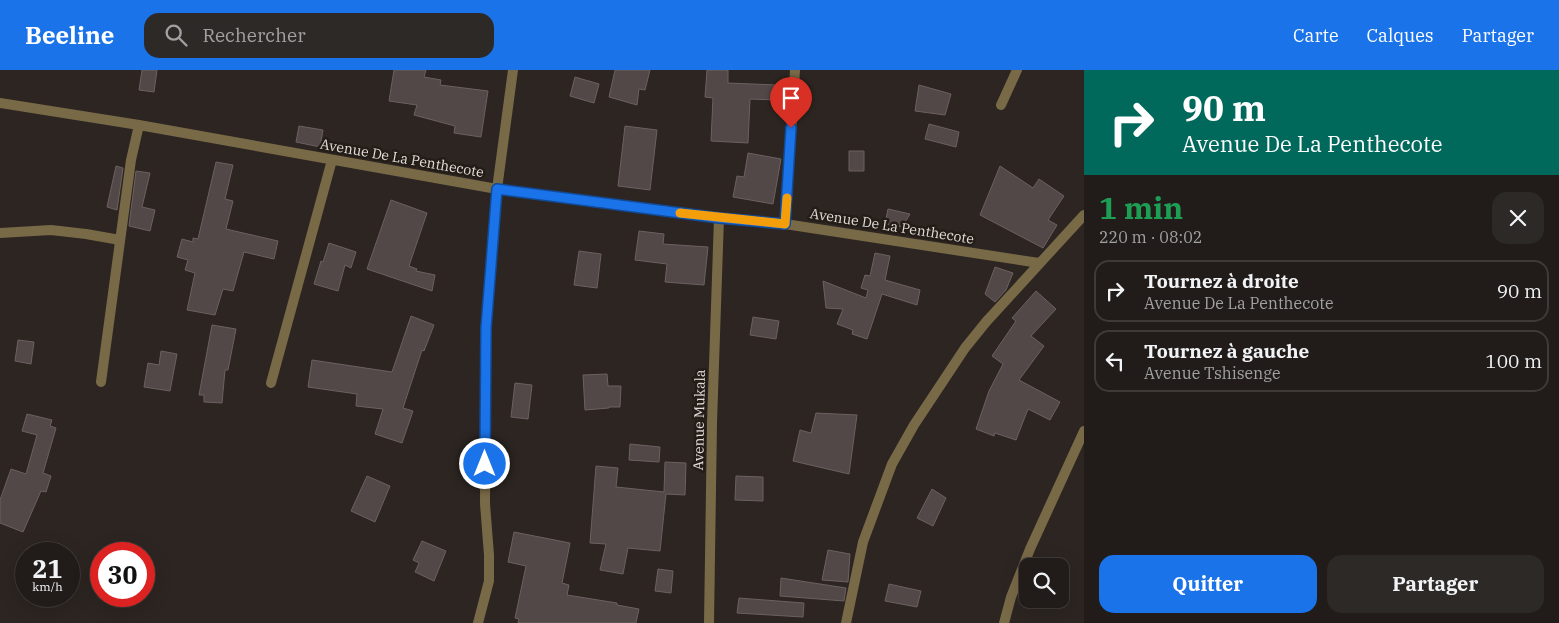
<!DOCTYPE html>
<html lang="fr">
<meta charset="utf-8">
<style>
:root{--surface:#211c19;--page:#2d2926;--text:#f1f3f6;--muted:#a2a1a2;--line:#3e3a38;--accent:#1a73e8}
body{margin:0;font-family:"IBM Plex Serif",serif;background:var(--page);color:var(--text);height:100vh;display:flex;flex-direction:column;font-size:19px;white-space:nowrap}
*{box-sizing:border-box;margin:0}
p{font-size:16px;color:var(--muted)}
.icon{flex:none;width:28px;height:28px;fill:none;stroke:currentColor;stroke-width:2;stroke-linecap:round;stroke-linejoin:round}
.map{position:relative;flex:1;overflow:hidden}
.side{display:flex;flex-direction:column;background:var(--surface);width:475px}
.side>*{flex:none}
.top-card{background:#00695c;color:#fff;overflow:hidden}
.buttons{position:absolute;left:1019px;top:488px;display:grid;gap:10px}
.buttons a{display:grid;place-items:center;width:50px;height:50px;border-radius:10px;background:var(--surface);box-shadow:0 5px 20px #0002,0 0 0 1px var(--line);font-size:25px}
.speed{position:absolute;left:15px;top:472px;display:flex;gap:10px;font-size:25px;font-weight:700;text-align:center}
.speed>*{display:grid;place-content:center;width:65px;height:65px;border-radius:50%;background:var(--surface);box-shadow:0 5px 20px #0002,0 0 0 1px var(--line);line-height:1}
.speed small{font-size:12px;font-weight:400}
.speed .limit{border:8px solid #d22;background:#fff;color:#111}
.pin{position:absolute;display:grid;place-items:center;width:42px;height:42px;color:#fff;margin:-51px -21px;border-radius:50% 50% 50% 0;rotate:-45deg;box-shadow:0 0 5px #0007}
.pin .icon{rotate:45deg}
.me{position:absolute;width:55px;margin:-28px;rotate:0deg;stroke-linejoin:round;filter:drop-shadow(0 0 4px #0008)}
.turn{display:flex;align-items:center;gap:18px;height:105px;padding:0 15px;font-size:22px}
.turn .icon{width:65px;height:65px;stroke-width:2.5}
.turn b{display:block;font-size:35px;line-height:42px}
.round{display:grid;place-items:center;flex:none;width:52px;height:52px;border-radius:15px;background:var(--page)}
.head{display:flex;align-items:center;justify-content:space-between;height:85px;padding:0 15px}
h1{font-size:30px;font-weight:700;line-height:38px;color:#1e9e55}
.action{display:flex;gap:10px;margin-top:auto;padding:10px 15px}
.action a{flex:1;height:58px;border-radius:15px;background:var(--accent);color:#fff;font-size:20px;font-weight:700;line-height:58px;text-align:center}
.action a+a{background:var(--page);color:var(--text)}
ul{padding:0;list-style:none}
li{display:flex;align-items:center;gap:15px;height:62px;margin:0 10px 8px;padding:0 5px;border:2px solid var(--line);border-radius:15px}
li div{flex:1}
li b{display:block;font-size:19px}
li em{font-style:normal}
header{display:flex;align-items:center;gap:30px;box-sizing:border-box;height:70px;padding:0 25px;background:var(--accent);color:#fff}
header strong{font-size:24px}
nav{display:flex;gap:28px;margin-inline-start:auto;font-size:18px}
.search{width:350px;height:45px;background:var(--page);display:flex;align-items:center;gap:12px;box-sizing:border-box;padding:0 18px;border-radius:15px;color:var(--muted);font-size:19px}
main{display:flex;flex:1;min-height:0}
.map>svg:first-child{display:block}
.building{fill:#524848;stroke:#6c6161}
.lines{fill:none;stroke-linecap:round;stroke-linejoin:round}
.minor{stroke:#786947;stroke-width:10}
.route-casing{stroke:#114b97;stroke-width:12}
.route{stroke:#1a73e8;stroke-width:9}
.slow{stroke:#f59e0b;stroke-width:9}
.labels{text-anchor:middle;stroke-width:5;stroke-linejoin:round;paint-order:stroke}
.street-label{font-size:14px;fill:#e1dcd9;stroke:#231c17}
</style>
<header>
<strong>Beeline</strong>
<div class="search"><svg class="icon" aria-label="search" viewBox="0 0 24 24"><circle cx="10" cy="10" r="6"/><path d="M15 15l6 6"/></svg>Rechercher</div>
<nav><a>Carte</a><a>Calques</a><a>Partager</a></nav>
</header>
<main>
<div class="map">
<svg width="1084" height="553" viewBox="0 0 1084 553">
<rect width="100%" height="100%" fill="#2c2521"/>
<path class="building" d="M 142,0 L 157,0 L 154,22 L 139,20 Z
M 394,0 L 426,0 L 424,7 L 441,10 L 440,15 L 488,21 L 481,67 L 454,63 L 455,56 L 414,45 L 417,35 L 389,31 Z
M 615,0 L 650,0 L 645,20 L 639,19 L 637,35 L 609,27 Z
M 707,0 L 728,0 L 728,13 L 777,15 L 776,30 L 750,29 L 748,73 L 711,71 L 713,28 L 705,27 Z
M 575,7 L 599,14 L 594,33 L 570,26 Z
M 919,15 L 951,24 L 945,45 L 915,41 Z
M 929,54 L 959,62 L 956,77 L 925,69 Z
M 299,56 L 323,60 L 320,77 L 296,72 Z
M 625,56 L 657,60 L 650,120 L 618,116 Z
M 849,81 L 864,81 L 864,101 L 849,101 Z
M 748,83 L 781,89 L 773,134 L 733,127 L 737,106 L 744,107 Z
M 216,92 L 233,95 L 225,129 L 233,131 L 226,159 L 278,171 L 274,189 L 244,182 L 233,221 L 223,219 L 215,245 L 187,240 L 195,203 L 185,200 L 188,190 L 177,187 L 182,169 L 193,172 L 193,168 L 198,169 Z
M 116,96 L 123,98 L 117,140 L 107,137 Z
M 1000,96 L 1033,118 L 1039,109 L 1064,126 L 1048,150 L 1057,155 L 1043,178 L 980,145 Z
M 136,101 L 150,103 L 142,137 L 155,140 L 150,161 L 129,156 Z
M 391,130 L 427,143 L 409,196 L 417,199 L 416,201 L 435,205 L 432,221 L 367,199 Z
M 888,139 L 910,144 L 902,157 L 885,154 Z
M 639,161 L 664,164 L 663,174 L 708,177 L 704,215 L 665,212 L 667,194 L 635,190 Z
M 329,173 L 356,182 L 351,198 L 345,195 L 338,221 L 314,214 L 321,191 L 323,192 Z
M 579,181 L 601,184 L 597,218 L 574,215 Z
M 875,183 L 890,186 L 885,210 L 920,220 L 917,235 L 882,224 L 867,269 L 852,264 L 853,260 L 837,254 L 843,239 L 826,238 L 823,211 L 866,228 L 868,220 L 861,218 L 865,205 L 870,206 Z
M 995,197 L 1013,203 L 1006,220 L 995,232 L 985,224 Z
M 1036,221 L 1056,239 L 1031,266 L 1044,276 L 1019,310 L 1060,332 L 1050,350 L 1028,339 L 1016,370 L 995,363 L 994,366 L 976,359 L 989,321 L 1003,294 L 992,286 L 1016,251 L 1012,248 Z
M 411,246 L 434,255 L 424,281 L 422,280 L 403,338 L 413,341 L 402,373 L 375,364 L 383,339 L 356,336 L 357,324 L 308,317 L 312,290 L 392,302 Z
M 753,247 L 779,251 L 776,269 L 750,265 Z
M 212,255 L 236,259 L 228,300 L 225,300 L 222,333 L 204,332 L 204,325 L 199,325 Z
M 18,270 L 34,272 L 31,294 L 15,291 Z
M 161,281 L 177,284 L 170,321 L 144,317 L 148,293 L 159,295 Z
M 607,304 L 608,316 L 621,316 L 620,337 L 609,337 L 609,338 L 585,340 L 583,305 Z
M 515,313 L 532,315 L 528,349 L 511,347 Z
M 816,343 L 857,345 L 849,404 L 793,391 L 800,360 L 811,363 Z
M 27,344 L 52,350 L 50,356 L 56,358 L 43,403 L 51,406 L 46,422 L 41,421 L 23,462 L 0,453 L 0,430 L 11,399 L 26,404 L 37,365 L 22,361 Z
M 630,374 L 660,377 L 659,392 L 629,390 Z
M 665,392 L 686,393 L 685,425 L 666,424 L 660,481 L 628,478 L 623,504 L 600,500 L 606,474 L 590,473 L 596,396 L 618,398 L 616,417 L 664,422 Z
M 367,406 L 390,416 L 375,452 L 351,441 Z
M 736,406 L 763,407 L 763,431 L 735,430 Z
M 932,419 L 946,428 L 933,456 L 917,448 Z
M 514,462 L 570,473 L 562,513 L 569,515 L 567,525 L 617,533 L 617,535 L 639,539 L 636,553 L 518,553 L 519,549 L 515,548 L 526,496 L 508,492 Z
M 422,471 L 446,481 L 434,511 L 415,502 L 419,493 L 413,490 Z
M 828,480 L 850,484 L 848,512 L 822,510 Z
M 658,499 L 673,501 L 671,523 L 655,521 Z
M 781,508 L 846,518 L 844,531 L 780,526 Z
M 889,514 L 921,521 L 917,537 L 885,531 Z
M 739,528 L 804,533 L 803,547 L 737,543 Z"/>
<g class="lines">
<path class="minor" d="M 0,33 L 139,55 L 497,119 L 719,148 L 785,154 L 1039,193
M 1001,35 L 1017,0
M 785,154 L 795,0
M 0,163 L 51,160 L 86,164 L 120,170
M 101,312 L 131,90 L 139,55
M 271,313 L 332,90
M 478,553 L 489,511 L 489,485 L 485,434 L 486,258 L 497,119 L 513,0
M 709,553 L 712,353 L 719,148
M 846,553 L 863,472 L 892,394 L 914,355 L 965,278 L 986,252 L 1084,145
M 1004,553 L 1011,527 L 1030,479 L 1084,361"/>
</g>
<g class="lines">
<g class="route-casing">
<path id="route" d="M 485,394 L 486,258 L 497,119 L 719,148 L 785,154 L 791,58"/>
</g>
<use href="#route" class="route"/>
<path class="slow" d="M 680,143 L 785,154 L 787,128"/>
</g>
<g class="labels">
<g class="street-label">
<text transform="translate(402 88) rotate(10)" y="5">Avenue De La Penthecote</text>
<text transform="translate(892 156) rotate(9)" y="5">Avenue De La Penthecote</text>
<text transform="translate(699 350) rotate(-89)" y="5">Avenue Mukala</text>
</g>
</g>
</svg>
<div class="buttons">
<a><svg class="icon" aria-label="search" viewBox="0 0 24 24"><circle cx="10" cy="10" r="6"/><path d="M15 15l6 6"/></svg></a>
</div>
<div class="speed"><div>21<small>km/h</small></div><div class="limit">30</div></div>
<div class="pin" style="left:791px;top:58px;background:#d93025"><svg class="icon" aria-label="arrive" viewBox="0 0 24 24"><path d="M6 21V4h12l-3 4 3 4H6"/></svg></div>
<svg class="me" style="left:485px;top:394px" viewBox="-20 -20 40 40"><circle r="17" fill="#1a73e8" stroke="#fff" stroke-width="3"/><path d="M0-11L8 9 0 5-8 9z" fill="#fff"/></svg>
</div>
<section class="side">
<div class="top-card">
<div class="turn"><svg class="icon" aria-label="right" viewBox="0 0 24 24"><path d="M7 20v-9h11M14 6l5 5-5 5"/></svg><div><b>90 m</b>Avenue De La Penthecote</div></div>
</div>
<div class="head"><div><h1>1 min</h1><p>220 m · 08:02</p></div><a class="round"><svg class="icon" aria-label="close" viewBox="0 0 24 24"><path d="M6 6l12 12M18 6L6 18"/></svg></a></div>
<ul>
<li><svg class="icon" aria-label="right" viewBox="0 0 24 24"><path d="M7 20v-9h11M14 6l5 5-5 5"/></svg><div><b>Tournez à droite</b><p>Avenue De La Penthecote</p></div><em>90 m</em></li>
<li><svg class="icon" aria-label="left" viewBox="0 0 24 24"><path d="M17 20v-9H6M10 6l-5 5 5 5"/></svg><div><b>Tournez à gauche</b><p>Avenue Tshisenge</p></div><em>100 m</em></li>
</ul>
<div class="action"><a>Quitter</a><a>Partager</a></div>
</section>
</main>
